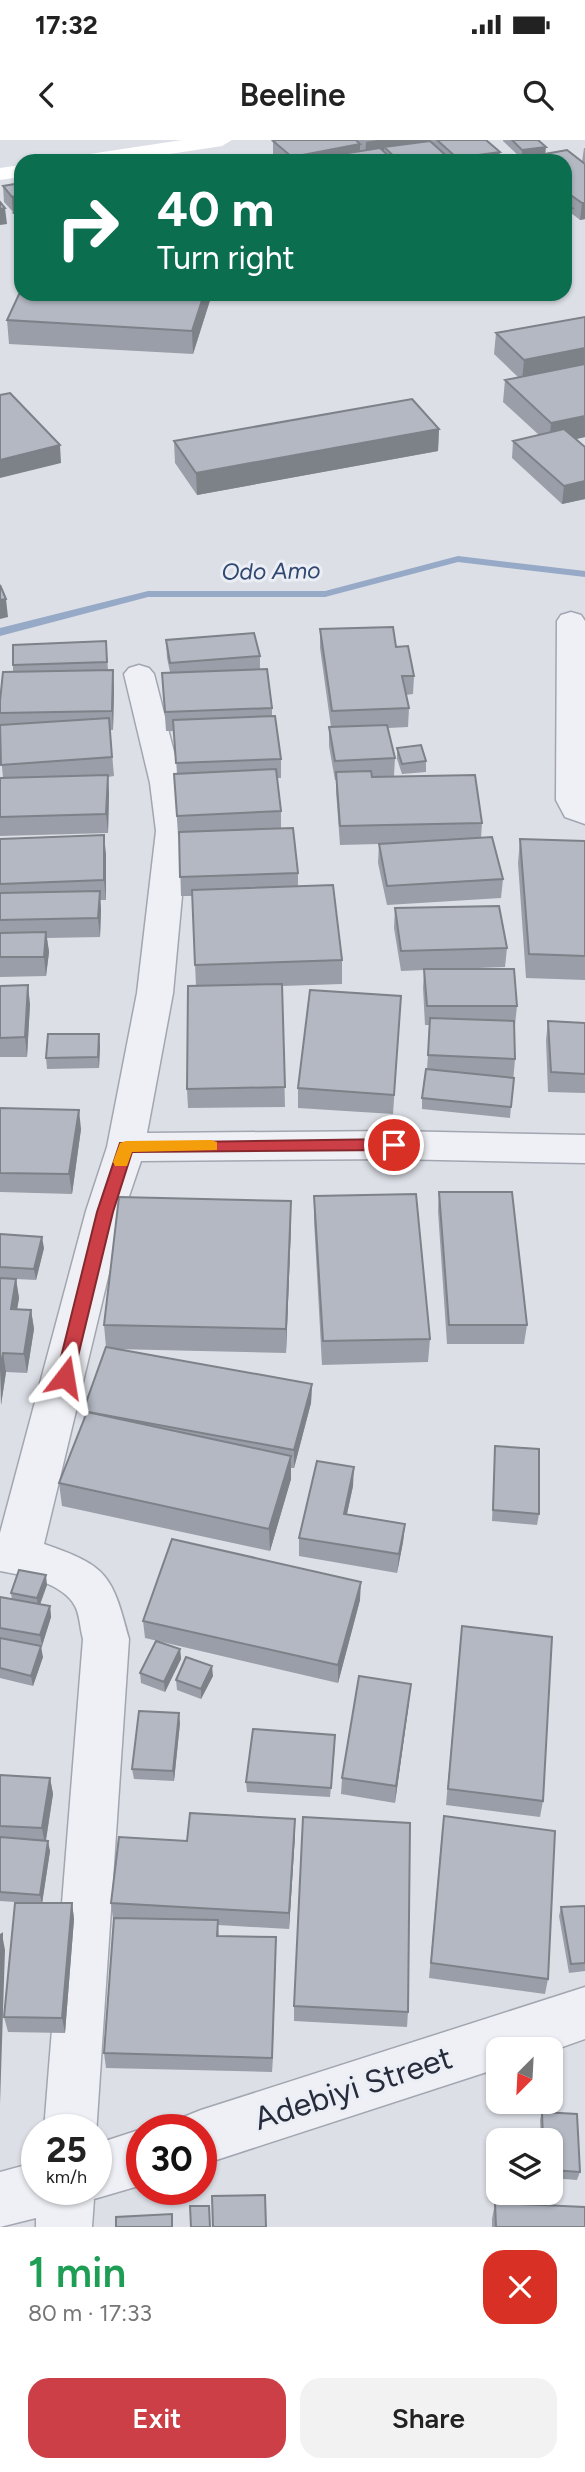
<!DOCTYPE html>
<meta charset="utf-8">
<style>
:root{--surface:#fff;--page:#f2f2f2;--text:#222;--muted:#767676;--accent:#cd3f47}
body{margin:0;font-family:Figtree,sans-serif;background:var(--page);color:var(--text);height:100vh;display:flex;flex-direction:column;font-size:26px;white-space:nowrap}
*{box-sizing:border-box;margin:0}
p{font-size:23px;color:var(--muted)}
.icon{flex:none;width:38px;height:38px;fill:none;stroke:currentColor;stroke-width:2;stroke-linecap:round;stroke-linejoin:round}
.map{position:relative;height:2087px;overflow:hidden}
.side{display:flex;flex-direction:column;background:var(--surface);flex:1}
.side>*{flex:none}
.top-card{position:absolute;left:14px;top:14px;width:558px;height:147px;border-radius:21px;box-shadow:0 2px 5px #0004;background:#0b6e4f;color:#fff;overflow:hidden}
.needle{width:46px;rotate:204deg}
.buttons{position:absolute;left:486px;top:1897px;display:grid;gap:14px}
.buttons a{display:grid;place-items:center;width:77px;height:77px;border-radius:14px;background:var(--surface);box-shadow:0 2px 5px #0004;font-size:35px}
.speed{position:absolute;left:21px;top:1974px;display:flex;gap:14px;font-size:35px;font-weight:700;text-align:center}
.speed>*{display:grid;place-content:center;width:91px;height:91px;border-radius:50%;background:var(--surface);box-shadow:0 2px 5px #0004;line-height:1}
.speed small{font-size:18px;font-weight:400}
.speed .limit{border:10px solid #d22;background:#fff;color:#111}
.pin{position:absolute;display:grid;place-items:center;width:60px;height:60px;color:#fff;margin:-30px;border:4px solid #fff;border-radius:50%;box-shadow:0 2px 7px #0007}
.me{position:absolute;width:77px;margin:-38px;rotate:14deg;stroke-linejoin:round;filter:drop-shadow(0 0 5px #0008)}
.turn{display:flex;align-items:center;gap:24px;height:147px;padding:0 28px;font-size:32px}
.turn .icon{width:91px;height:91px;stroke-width:2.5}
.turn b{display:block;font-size:49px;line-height:60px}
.round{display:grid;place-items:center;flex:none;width:74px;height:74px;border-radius:21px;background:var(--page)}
.headline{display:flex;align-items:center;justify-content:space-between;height:119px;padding:0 28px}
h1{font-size:42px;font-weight:600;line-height:52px;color:#1e9e55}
.cta{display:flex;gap:14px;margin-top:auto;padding:14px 28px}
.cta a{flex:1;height:80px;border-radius:21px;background:var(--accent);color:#fff;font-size:28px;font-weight:600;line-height:80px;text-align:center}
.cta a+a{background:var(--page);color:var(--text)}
.status{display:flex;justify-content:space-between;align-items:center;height:49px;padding:0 35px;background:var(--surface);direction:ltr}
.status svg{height:19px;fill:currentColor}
header{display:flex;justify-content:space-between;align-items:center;height:91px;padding:0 28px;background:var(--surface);font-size:32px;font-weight:600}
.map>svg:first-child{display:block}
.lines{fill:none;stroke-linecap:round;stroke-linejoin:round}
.stream{fill:#96a9c7;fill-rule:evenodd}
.street-casing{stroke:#a2a6b0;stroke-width:3}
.street{fill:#eff0f5;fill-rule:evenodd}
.secondary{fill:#fff;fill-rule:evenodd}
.wall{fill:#9a9ea8}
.shaded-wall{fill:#7d8188}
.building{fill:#b3b8c3;stroke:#7d8188;stroke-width:2}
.route{fill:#cd3f47;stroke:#85292e;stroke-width:2}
.slow{fill:#f59e0b}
.labels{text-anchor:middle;stroke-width:6;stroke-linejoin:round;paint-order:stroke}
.far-water-label{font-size:23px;font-style:italic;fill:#304770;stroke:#ebeef4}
.near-street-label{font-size:32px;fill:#262c3c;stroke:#ebeef4}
</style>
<div class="status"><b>17:32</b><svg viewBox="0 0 49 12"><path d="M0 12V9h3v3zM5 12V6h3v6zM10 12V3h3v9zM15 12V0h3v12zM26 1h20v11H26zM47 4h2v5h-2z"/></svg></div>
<header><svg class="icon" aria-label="back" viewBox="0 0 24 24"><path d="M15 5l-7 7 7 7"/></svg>Beeline<svg class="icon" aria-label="search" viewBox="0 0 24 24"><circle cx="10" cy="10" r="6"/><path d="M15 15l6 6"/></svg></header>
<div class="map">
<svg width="585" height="2087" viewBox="0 0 585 2087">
<rect width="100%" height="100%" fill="#dcdfe6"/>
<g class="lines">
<path class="stream" d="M 458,416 L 585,431 L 585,437 L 458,422 L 325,457 L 148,457 L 0,496 L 0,488 L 148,451 L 325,451 Z"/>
<g class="street-casing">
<path id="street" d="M 571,472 L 581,475 L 585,481 L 585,684 L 565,677 L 556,660 L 557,481 L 561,475 Z
M 139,525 L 149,528 L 154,534 L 182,643 L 188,691 L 173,853 L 147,993 L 394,991 L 585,995 L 585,1023 L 394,1019 L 141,1021 L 124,1071 L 44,1404 C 108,1426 112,1435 129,1499 L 96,1995 L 96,1990 L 44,1990 L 83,1499 C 80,1489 80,1475 75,1466 C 63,1443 23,1435 0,1431 L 0,1393 L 86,1071 L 107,1007 L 137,853 L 156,691 L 150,643 L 124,534 L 129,528 Z
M 585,1847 L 585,1899 L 551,1911 L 499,1909 L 499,1928 L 201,2025 L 201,1990 L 177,1990 L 181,1978 L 201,1970 Z
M 142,1989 L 142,2045 L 94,2059 L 92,2087 L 36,2087 L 36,2078 L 0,2087 L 0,2032 L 37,2022 L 37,2049 L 96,2049 L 96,2004 Z"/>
</g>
<use href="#street" class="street"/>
<path class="secondary" d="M 182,0 L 232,0 L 222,6 L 124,21 L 73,21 L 83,15 Z
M 21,25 L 21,37 L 0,40 L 0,28 Z"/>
</g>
<path class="wall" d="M 277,0 L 486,0 L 499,21 L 278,21 L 273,17 L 273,1 Z
M 503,0 L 538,0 L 545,14 L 582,22 L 584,8 L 585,8 L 585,79 L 580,80 L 571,73 L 570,84 L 565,85 L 565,21 L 522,21 L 522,19 L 503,1 Z
M 21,43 L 21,86 L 15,82 L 14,73 L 4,62 L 3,46 Z
M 212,154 L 193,214 L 9,204 L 7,180 Z
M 585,177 L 585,297 L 576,299 L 585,307 L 585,359 L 562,364 L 512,318 L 513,301 L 539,295 L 503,262 L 505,240 L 518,237 L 494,214 L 496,193 Z
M 439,289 L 438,311 L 197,355 L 175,323 L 174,301 Z
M 320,489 L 396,507 L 414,536 L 413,554 L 406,555 L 409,568 L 408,587 L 388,588 L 395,618 L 394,636 L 482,683 L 481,698 L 503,739 L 501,758 L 387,765 L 378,723 L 379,704 L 340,705 L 336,651 L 336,640 L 335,640 L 329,606 L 329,587 L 331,587 L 320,508 Z
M 166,500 L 260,516 L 260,529 L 272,568 L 272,576 L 281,619 L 281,638 L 277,638 L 281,671 L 281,689 L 298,733 L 298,746 L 342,820 L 342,844 L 282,846 L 285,967 L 188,968 L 187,949 L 196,846 L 192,756 L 181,756 L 179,695 L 178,695 L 174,634 L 177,634 L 174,591 L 166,591 L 162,533 L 170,532 L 167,518 Z
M 106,501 L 108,530 L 113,530 L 114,549 L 113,590 L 110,590 L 114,636 L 108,637 L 109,654 L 108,693 L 0,696 L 0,638 L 3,638 L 0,604 L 0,561 L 13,532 L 13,525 Z
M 397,608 L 426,621 L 426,632 L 402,634 L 397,619 Z
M 0,699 L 106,714 L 106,760 L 100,760 L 101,770 L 100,797 L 47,798 L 49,812 L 46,836 L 0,837 Z
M 520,699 L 585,701 L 585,840 L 526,838 L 518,723 Z
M 395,768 L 507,808 L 505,827 L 451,829 L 517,866 L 515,885 L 514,885 L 515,919 L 510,978 L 422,969 L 422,958 L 427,929 L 430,885 L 425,885 L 423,848 L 424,830 L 401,831 L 394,788 Z
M 0,846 L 30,864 L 27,917 L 0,917 Z
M 401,856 L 393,974 L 298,968 L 298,948 Z
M 548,881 L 585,883 L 585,953 L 548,952 L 546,900 Z
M 100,905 L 99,928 L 47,929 L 46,918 Z
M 0,968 L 81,989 L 72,1054 L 0,1052 Z
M 439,1052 L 527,1185 L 524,1204 L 447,1204 L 438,1071 Z
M 314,1056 L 430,1199 L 428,1222 L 322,1225 L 314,1080 Z
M 291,1085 L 286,1213 L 113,1209 L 312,1244 L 311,1263 L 294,1328 L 291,1328 L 291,1339 L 270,1411 L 62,1366 L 59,1343 L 84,1280 L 83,1271 L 106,1207 L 104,1185 Z
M 0,1094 L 44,1108 L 36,1140 L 16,1139 L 19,1158 L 17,1169 L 31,1170 L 34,1189 L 27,1233 L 6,1232 L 1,1265 L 0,1138 L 14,1139 L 0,1138 Z
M 495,1306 L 539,1374 L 537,1385 L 492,1381 Z
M 353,1346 L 347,1374 L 405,1384 L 403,1402 L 397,1433 L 299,1416 L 299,1398 Z
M 47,1445 L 40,1465 L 50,1466 L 51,1477 L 42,1506 L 11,1500 L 43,1517 L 33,1546 L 0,1538 L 0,1457 L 12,1460 L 11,1453 Z
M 360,1460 L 338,1543 L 145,1498 L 143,1481 Z
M 460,1504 L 543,1661 L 540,1677 L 446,1665 Z
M 180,1509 L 181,1519 L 165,1552 L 141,1543 L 140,1533 Z
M 213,1536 L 201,1559 L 177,1550 L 176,1540 Z
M 409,1562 L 395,1663 L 341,1654 L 342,1638 Z
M 180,1583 L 174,1641 L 134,1639 L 132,1629 Z
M 335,1605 L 330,1657 L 247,1652 L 246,1642 Z
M 0,1635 L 50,1638 L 53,1654 L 46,1701 L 50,1711 L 42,1763 L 72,1763 L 74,1779 L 65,1893 L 8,1892 L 4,1877 L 29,1763 L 0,1761 Z
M 442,1692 L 548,1839 L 545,1854 L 429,1838 Z
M 295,1695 L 289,1789 L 218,1785 L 219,1796 L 276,1797 L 272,1932 L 106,1928 L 104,1913 L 114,1779 L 113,1779 L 111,1763 L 187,1701 Z
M 585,1766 L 585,1831 L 569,1833 L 559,1776 L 561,1767 Z
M 294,1866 L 408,1872 L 407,1887 L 294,1881 Z
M 542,1972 L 580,2032 L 577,2040 L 551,2038 L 551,2000 L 541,2000 L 540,1980 Z
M 495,2063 L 585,2087 L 492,2087 L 492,2079 Z"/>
<path class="shaded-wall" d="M 377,0 L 430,0 L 430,6 L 384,7 L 384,14 L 365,18 L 366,2 Z
M 360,4 L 360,19 L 352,21 L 292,21 L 292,17 Z
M 546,7 L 545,16 L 522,19 L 522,10 Z
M 500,12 L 499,21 L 457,21 L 457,18 Z
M 21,55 L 21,72 L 13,73 L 12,57 Z
M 582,63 L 585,63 L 585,79 L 580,80 Z
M 5,68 L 7,84 L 0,85 L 0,69 Z
M 572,68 L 570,84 L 565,85 L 565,69 Z
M 204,154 L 212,154 L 193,214 L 192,191 Z
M 585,208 L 585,229 L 522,241 L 524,220 Z
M 585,276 L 585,297 L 549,305 L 551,283 Z
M 439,289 L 438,311 L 197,355 L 196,333 Z
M 60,305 L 61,323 L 0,338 L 0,320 Z
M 585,341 L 585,359 L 562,364 L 564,346 Z
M 6,459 L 8,477 L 0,479 L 0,460 Z
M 113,530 L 114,549 L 113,590 L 112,571 Z
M 108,635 L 109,654 L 108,693 L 106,674 Z
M 104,695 L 106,714 L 106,760 L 104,740 Z
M 100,751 L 101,770 L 100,797 L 98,778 Z
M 46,792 L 49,812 L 46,836 L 44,817 Z
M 28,845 L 30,864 L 27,917 L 25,897 Z
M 99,894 L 100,905 L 99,928 L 98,917 Z
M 79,970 L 81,989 L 72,1054 L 69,1034 Z
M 291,1061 L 291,1085 L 286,1213 L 286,1189 Z
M 42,1097 L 44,1108 L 36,1140 L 34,1129 Z
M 16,1139 L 19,1158 L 14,1188 L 11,1169 Z
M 31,1170 L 34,1189 L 27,1233 L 24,1214 Z
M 3,1213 L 6,1232 L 1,1265 L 0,1229 Z
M 312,1244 L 311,1263 L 294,1328 L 294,1310 Z
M 291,1316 L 291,1339 L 270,1411 L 269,1389 Z
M 354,1327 L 353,1346 L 343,1392 L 344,1374 Z
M 405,1384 L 403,1402 L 397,1433 L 399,1414 Z
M 46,1435 L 47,1445 L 38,1469 L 37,1458 Z
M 361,1442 L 360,1460 L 338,1543 L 338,1525 Z
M 50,1466 L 51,1477 L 42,1506 L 40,1495 Z
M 41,1506 L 43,1517 L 33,1546 L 31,1536 Z
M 180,1509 L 181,1519 L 165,1552 L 164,1542 Z
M 212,1526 L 213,1536 L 201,1559 L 201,1549 Z
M 411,1544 L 409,1562 L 395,1663 L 396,1646 Z
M 179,1573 L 180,1583 L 174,1641 L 173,1631 Z
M 50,1638 L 53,1654 L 45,1705 L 42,1688 Z
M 295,1679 L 295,1695 L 289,1789 L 289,1773 Z
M 48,1701 L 50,1711 L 42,1764 L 40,1755 Z
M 72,1763 L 74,1779 L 65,1893 L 62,1878 Z
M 2,1794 L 5,1810 L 0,1964 L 0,1836 Z
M 276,1797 L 276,1813 L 272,1932 L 272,1918 Z"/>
<path class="building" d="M 277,0 L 356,0 L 360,4 L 292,17 L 273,1 Z
M 437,0 L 486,0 L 500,12 L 457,18 Z
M 512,0 L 538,0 L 546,7 L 522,10 Z
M 430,1 L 452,21 L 399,21 L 384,7 Z
M 380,8 L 394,21 L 297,21 Z
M 567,10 L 585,24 L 585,63 L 582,63 L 565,51 L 565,21 L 525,21 L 522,18 Z
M 21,43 L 21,55 L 12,57 L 3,46 Z
M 0,62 L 5,68 L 0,69 Z
M 565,63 L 572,68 L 565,69 Z
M 21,71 L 21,77 L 14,73 Z
M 21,150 L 21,154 L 204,154 L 192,191 L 7,180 Z
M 585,177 L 585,208 L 524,220 L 496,193 Z
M 585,224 L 585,276 L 551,283 L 505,240 Z
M 10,253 L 60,305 L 0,320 L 0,255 Z
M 412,259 L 439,289 L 196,333 L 174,301 Z
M 564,289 L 585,307 L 585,341 L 564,346 L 513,301 Z
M 0,445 L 6,459 L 0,460 Z
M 393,487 L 396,507 L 408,506 L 414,536 L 402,536 L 409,568 L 332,571 L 320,489 Z
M 254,493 L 260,516 L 170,523 L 166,500 Z
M 106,501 L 107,522 L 13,525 L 13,505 Z
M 267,529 L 272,568 L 165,572 L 162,533 Z
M 113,530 L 112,571 L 0,573 L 0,561 L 3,532 Z
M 275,576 L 281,619 L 176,623 L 173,580 Z
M 109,578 L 112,617 L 1,625 L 0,585 Z
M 387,585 L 395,618 L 335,621 L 329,587 Z
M 421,605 L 426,621 L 402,624 L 397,608 Z
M 276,629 L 281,671 L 177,676 L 174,634 Z
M 371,631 L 372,637 L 475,635 L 482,683 L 340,686 L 336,632 Z
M 108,635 L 106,674 L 0,677 L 0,638 Z
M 293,688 L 298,733 L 180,737 L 179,692 Z
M 104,695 L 104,740 L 0,744 L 0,699 Z
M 492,697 L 503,739 L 387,746 L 379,704 Z
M 520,699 L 585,701 L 585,816 L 529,814 Z
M 333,745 L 342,820 L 195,825 L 192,750 Z
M 100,751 L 98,778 L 0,780 L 0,753 Z
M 499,766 L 507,808 L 401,811 L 395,768 Z
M 46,792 L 44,817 L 0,817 L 0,793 Z
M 424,829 L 514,829 L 517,866 L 427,866 Z
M 282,844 L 285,947 L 187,949 L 188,846 Z
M 28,845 L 25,897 L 0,898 L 0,846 Z
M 310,850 L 401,856 L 394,955 L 298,948 Z
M 430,878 L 514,881 L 515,919 L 428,915 Z
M 548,881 L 585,883 L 585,934 L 551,932 Z
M 48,894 L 99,894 L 98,917 L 46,918 Z
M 426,929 L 514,938 L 511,967 L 422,958 Z
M 0,968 L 79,970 L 69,1034 L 0,1033 Z
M 439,1052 L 512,1052 L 527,1185 L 449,1185 Z
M 416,1054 L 430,1199 L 323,1201 L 314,1056 Z
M 119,1057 L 291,1061 L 286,1189 L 104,1185 Z
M 0,1094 L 42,1097 L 34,1129 L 0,1127 Z
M 0,1138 L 16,1139 L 11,1169 L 31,1170 L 24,1214 L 3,1213 L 0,1229 Z
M 106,1207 L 312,1244 L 294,1310 L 83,1271 Z
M 87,1272 L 291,1316 L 269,1389 L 59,1343 Z
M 495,1306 L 539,1309 L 539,1374 L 493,1370 Z
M 317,1321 L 354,1327 L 344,1374 L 405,1384 L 399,1414 L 299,1398 Z
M 172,1399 L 361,1442 L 338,1525 L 143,1481 Z
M 19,1430 L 46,1435 L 37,1458 L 11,1453 Z
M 0,1457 L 50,1466 L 40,1495 L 0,1488 Z
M 462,1486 L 552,1497 L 543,1661 L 448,1649 Z
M 0,1498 L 41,1506 L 31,1536 L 0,1528 Z
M 156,1501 L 180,1509 L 164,1542 L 140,1533 Z
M 186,1517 L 212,1526 L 201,1549 L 176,1540 Z
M 359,1536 L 411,1544 L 396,1646 L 342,1638 Z
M 139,1571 L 179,1573 L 173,1631 L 132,1629 Z
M 253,1589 L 335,1595 L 331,1648 L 246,1642 Z
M 0,1635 L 50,1638 L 42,1688 L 0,1686 Z
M 190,1673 L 295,1679 L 289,1773 L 111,1763 L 119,1697 L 187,1701 Z
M 444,1676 L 555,1691 L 548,1839 L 431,1823 Z
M 303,1677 L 410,1683 L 408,1872 L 294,1866 Z
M 0,1697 L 48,1701 L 40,1755 L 0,1752 Z
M 15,1763 L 72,1763 L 62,1878 L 4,1877 Z
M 585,1766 L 585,1823 L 571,1824 L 561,1767 Z
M 114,1778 L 218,1780 L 217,1796 L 276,1797 L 272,1918 L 104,1913 Z
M 2,1794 L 0,1836 L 0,1795 Z
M 542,1972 L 577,1974 L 580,2032 L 551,2030 L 551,2000 L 543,2000 Z
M 265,2055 L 266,2087 L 213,2087 L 212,2056 Z
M 495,2063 L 585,2067 L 585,2087 L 496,2087 Z
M 190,2066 L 209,2066 L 210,2087 L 191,2087 Z
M 172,2074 L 172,2087 L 116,2087 L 116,2077 Z"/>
<path class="route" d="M 394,999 L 402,1005 L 394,1010 L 132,1012 L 113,1072 L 73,1237 L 65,1244 L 59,1242 L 56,1237 L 97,1072 L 120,1003 Z"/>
<path class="slow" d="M 211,1000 L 217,1002 L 217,1010 L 132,1012 L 127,1026 L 115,1026 L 113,1022 L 120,1003 L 126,1001 Z"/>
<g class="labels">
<g class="far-water-label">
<text transform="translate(271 431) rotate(-1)" y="8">Odo Amo</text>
</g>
<g class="near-street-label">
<text transform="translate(353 1948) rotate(-18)" y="11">Adebiyi Street</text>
</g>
</g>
</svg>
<div class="buttons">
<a><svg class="needle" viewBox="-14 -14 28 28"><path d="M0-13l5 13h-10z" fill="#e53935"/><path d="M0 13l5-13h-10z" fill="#767676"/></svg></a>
<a><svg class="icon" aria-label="layers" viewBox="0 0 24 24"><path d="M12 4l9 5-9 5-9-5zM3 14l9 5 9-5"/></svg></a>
</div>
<div class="speed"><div>25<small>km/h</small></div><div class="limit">30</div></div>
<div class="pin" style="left:394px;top:1005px;background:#d93025"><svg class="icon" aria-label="arrive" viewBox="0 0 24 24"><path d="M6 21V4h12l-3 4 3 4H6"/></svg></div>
<svg class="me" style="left:65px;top:1237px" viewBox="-20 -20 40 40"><path d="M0-17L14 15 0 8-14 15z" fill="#cd3f47" stroke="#fff" stroke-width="4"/></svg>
<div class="top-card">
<div class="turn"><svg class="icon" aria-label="right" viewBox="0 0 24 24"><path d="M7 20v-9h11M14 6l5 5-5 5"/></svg><div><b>40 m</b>Turn right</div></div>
</div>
</div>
<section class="side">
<div class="headline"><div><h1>1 min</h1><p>80 m · 17:33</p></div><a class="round" style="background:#d93025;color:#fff"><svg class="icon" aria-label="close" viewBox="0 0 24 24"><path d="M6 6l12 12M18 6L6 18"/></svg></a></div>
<div class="cta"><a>Exit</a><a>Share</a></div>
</section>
